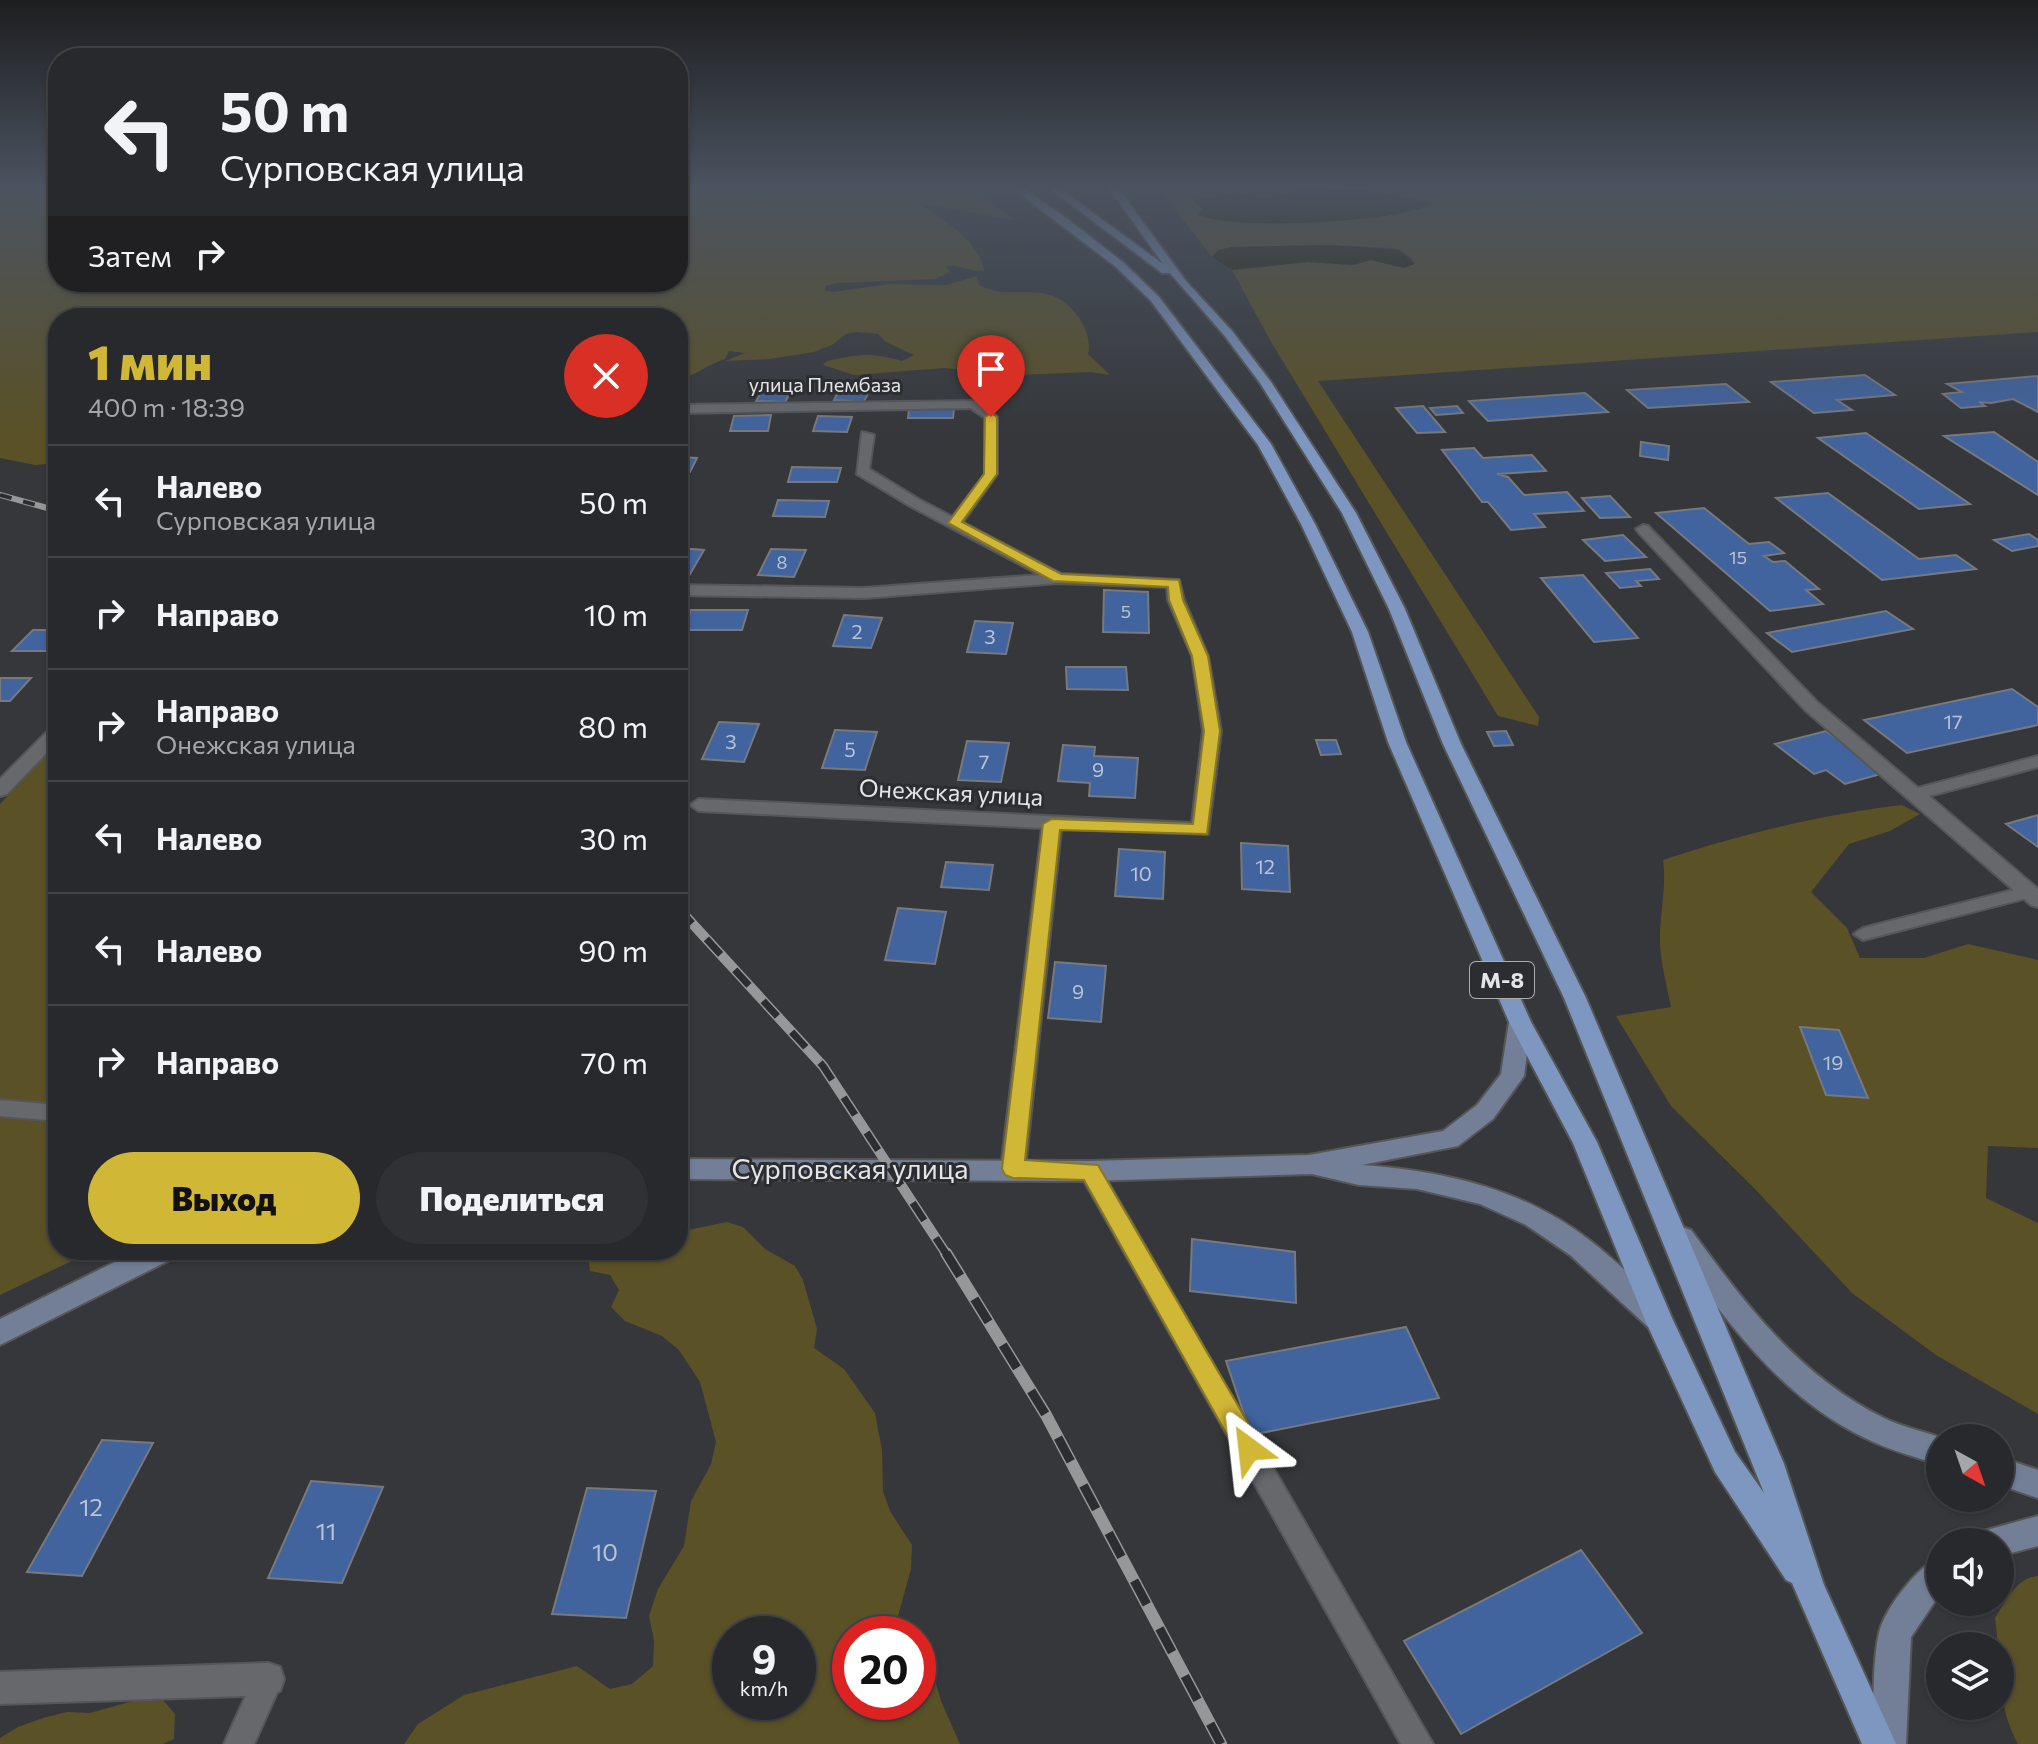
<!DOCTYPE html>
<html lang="ru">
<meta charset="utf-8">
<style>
:root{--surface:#28292c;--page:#303134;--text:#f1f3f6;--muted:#a5a6a9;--line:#444548;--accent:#d1b736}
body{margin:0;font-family:Commissioner,sans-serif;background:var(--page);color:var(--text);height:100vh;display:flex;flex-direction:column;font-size:30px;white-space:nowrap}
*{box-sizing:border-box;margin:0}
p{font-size:26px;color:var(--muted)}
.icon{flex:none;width:44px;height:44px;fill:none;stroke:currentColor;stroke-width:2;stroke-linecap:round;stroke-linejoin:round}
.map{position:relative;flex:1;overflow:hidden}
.details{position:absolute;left:48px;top:308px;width:640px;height:952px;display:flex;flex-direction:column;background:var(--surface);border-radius:32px;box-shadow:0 2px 6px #0004,0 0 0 2px var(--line)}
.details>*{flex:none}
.top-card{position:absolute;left:48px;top:48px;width:640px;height:244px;border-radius:32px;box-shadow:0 2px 6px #0004,0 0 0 2px var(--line);background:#28292c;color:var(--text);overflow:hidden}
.needle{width:52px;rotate:140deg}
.tools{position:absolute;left:1926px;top:1424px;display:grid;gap:16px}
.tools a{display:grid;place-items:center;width:88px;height:88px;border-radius:50%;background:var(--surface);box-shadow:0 2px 6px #0004,0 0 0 2px var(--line);font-size:40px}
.speed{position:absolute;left:712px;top:1616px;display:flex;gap:16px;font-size:40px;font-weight:700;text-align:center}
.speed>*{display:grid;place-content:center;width:104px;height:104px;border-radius:50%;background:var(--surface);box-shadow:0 2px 6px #0004,0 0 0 2px var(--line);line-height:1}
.speed small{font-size:20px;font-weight:400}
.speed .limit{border:12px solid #d22;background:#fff;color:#111}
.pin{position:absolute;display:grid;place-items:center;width:68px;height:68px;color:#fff;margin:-82px -34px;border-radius:50% 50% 50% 0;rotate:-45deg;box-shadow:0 0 8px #0007}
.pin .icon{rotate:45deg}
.me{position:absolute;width:88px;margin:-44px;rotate:330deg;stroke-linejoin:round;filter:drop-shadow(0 0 6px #0008)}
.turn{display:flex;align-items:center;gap:28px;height:168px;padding:0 40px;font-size:36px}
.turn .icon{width:104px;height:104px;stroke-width:2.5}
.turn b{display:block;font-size:56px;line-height:68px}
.then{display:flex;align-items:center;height:76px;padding:0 40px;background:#0003;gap:16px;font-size:30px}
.round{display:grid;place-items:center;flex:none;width:84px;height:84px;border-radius:42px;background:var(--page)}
.headline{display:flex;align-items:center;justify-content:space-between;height:136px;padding:0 40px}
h1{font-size:48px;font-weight:800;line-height:60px;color:var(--accent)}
.action{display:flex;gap:16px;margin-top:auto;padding:16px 40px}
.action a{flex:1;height:92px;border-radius:48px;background:var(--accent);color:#111;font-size:32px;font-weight:800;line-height:92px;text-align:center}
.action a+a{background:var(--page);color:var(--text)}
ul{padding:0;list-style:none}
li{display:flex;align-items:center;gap:24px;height:112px;padding:0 40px;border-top:2px solid var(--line)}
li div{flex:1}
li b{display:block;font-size:30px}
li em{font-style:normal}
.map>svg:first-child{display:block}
.green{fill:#5a5127;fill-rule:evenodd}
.water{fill:#272209}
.building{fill:#41639e;stroke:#77797d;stroke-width:2}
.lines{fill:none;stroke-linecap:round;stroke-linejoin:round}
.service-casing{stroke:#555658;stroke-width:4}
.minor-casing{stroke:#555658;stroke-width:4}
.secondary-casing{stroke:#555658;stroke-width:4}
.primary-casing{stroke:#555658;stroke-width:4}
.service{fill:#66686b;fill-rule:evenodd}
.minor{fill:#66686b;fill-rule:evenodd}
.secondary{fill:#727f96;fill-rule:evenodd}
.primary{fill:#7d97c1;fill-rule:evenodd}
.rail-far2-casing{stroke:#969799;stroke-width:6}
.rail-far1-casing{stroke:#969799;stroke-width:10}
.rail-casing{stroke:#969799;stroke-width:12}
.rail-far2{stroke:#2b2d30;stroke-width:4;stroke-dasharray:12;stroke-linecap:butt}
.rail-far1{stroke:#2b2d30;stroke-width:7;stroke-dasharray:21;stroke-linecap:butt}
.rail{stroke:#2b2d30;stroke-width:9;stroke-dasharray:27;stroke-linecap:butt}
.route{fill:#d1b736;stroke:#887723;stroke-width:2}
.labels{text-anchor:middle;stroke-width:6;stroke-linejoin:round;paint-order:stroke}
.far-number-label{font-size:18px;fill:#bbc4d5}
.far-street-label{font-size:20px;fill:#e4e5e7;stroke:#2b2d30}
.number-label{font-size:20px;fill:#bbc4d5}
.shield{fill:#2b2d30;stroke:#acaeb0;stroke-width:2}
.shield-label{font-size:22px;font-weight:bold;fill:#e4e5e7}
.street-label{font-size:24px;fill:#e4e5e7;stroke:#2b2d30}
.near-number-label{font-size:24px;fill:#bbc4d5}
.near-street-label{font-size:28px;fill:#e4e5e7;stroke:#2b2d30}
</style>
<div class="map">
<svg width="2038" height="1744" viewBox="0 0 2038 1744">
<rect width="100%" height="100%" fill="#35373a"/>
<path class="green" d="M 0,188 L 58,188 L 58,282 L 678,282 L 678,188 L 972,188 L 1014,220 L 919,203 C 943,220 978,239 984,270 C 970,274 961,263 946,267 L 950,272 L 935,279 L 837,283 L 826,286 L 825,290 L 833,292 L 889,284 L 946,285 L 977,276 L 979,285 C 1014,304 1050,274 1080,319 C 1086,329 1091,342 1088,354 L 1110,375 L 1091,372 L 1014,375 L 944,368 L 854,375 L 823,365 L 827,361 C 859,354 870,352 902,361 L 914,355 L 886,342 L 878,334 L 857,332 L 846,334 L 832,345 L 814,352 L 769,359 L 725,361 L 745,353 L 729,351 L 725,359 C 708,364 696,376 678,379 L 678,318 L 58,318 L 58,463 L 35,465 L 0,458 Z
M 1164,188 L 2038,188 L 2038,332 L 1318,381 L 1539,717 L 1538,726 L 1498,716 L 1270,340 L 1232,270 L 1308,262 L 1353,265 L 1371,260 L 1397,267 L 1414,261 L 1403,251 L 1392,248 L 1330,245 L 1233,247 L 1218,250 L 1212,257 L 1167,199 Z
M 58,743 L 58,1250 L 95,1250 L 0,1295 L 0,804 Z
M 1902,805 L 1920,814 L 1890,831 L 1849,844 L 1811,892 L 1847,928 L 1860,958 L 1924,958 L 1968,944 L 2038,960 L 2038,1148 L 1988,1146 L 1986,1198 L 2038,1223 L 2038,1414 L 1936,1355 L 1852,1293 L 1755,1189 L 1671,1106 L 1616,1016 L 1671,1007 C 1667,987 1661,965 1660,944 C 1659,915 1667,888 1663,860 C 1737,835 1824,814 1902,805 Z
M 727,1222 L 743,1227 L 765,1249 L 795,1266 L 803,1280 L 817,1329 L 814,1348 L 844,1369 L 875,1413 L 882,1450 L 883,1491 L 890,1511 L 912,1545 L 911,1569 L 898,1616 L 913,1634 L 850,1634 L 850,1702 L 918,1702 L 918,1640 L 927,1652 L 941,1701 L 960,1744 L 404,1744 L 418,1724 L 464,1695 L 577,1666 L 610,1689 L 632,1684 L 653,1666 L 654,1640 L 649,1616 L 658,1589 L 684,1546 L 691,1501 L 711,1464 L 716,1442 L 700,1382 L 679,1350 L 662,1336 L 625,1321 L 611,1307 L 619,1290 L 610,1275 L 590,1271 L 588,1255 L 602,1250 L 678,1250 L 678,1232 ZM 730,1634 L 798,1634 L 798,1702 L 730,1702 Z
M 2038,1576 L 2038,1744 L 2018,1744 C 1996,1705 2001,1660 1995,1618 C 2006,1601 2016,1578 2038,1576 Z
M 140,1699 L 162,1699 L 175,1714 L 174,1739 L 163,1744 L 0,1744 L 0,1738 L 18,1727 L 43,1718 L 67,1712 L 90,1713 Z"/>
<path class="water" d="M 1297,188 L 1365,190 L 1433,203 C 1407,222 1225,232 1198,214 L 1202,209 L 1193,200 L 1234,193 L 1267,197 L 1296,192 Z
M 1330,245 L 1399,250 L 1415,264 L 1404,268 L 1371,260 L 1353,265 L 1308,262 L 1232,270 L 1212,257 L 1218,250 L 1233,247 Z"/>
<path class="building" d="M 1865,375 L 1895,395 L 1837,400 L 1852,410 L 1814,413 L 1771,382 Z
M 2038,376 L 2038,412 L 2013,399 L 1991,403 L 1979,402 L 1985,406 L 1961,408 L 1943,394 L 1962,392 L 1947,384 Z
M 843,382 L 872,384 L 864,402 L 834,400 Z
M 767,383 L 796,384 L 785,402 L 756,401 Z
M 1726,384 L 1749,402 L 1648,408 L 1627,390 Z
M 1585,393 L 1608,412 L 1488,421 L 1469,401 Z
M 1423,406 L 1445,432 L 1417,433 L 1396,408 Z
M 1457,406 L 1463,413 L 1436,415 L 1430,408 Z
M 954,408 L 953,418 L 908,418 L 909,409 Z
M 771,415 L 768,431 L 730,431 L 734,416 Z
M 818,416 L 852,417 L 847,432 L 813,431 Z
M 1994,432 L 2038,462 L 2038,495 L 1944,436 Z
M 1866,433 L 1970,504 L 1919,509 L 1818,438 Z
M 1641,442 L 1669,446 L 1668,460 L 1640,456 Z
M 1474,448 L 1483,458 L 1532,455 L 1546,471 L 1497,474 L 1508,477 L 1524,495 L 1567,492 L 1584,511 L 1534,514 L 1545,527 L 1511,530 L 1488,502 L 1482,502 L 1442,450 Z
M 678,457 L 697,458 L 690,472 L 678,472 Z
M 792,467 L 841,468 L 837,482 L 788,482 Z
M 1828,493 L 1919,559 L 1956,555 L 1976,569 L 1882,580 L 1776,498 Z
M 1610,496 L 1630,517 L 1600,518 L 1582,498 Z
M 778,500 L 829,501 L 825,517 L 773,516 Z
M 1704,508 L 1749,544 L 1769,542 L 1784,553 L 1764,556 L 1773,562 L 1785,561 L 1819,589 L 1806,590 L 1823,604 L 1770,611 L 1656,513 Z
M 2029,534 L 2038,540 L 2038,546 L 2012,551 L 1994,540 Z
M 1623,535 L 1646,557 L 1605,561 L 1583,540 Z
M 678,548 L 704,550 L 689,576 L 678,575 Z
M 771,549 L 806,550 L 794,577 L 758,575 Z
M 1650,569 L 1659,579 L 1636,581 L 1641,586 L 1620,588 L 1606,573 Z
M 1583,575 L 1638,638 L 1594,642 L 1541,578 Z
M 1104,590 L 1148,592 L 1149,633 L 1103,632 Z
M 691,610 L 748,610 L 742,630 L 684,630 Z
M 1886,611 L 1913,629 L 1792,652 L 1767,633 Z
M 844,615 L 882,618 L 871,648 L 833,646 Z
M 975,621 L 1013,623 L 1006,654 L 967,652 Z
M 33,630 L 58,630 L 58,651 L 12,651 Z
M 1066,667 L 1126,667 L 1128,690 L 1067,689 Z
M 0,678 L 31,678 L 10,701 L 0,701 Z
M 2012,689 L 2038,707 L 2038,725 L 1907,753 L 1864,720 Z
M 719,722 L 759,724 L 744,762 L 702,759 Z
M 835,730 L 877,732 L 865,770 L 822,768 Z
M 1506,731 L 1513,745 L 1494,746 L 1487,732 Z
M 1826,731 L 1884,773 L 1845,784 L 1826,770 L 1814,774 L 1775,744 Z
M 1316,740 L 1336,740 L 1341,754 L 1321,755 Z
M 967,741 L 1009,743 L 1001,782 L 958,780 Z
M 1063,745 L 1095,747 L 1094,756 L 1138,758 L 1135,798 L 1089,796 L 1090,783 L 1058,781 Z
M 2038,815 L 2038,847 L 2006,824 Z
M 1241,843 L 1288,846 L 1290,892 L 1242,889 Z
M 1119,849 L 1165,852 L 1163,899 L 1115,896 Z
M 946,862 L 993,865 L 989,890 L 941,887 Z
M 898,908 L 946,912 L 935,964 L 885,960 Z
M 1055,962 L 1106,966 L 1101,1022 L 1048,1018 Z
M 1800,1027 L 1839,1030 L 1868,1098 L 1826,1095 Z
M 1192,1239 L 1295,1252 L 1296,1303 L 1190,1291 Z
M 1406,1327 L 1439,1398 L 1251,1435 L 1226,1361 Z
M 102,1440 L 153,1443 L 82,1576 L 27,1572 Z
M 311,1481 L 383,1487 L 342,1583 L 268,1578 Z
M 587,1488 L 656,1491 L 626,1618 L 552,1614 Z
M 1581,1550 L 1642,1633 L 1461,1734 L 1404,1641 Z"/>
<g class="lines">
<g class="service-casing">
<path id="service" d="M 968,402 L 976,402 L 997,417 L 997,474 L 960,526 L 955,527 L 948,523 L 985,474 L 985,418 L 968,406 Z
M 2029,886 L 2038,892 L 2035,896 L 1863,940 L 1854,934 L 1863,928 Z
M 0,1100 L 58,1105 L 58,1121 L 0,1116 Z
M 1090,1162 L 1098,1165 L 1433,1744 L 1401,1744 L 1082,1177 L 1079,1171 L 1082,1165 Z
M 268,1664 L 278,1669 L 283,1679 L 254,1744 L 224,1744 L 258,1669 Z"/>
</g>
<g class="minor-casing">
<path id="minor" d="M 976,401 L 978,404 L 972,408 L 678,413 L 678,405 Z
M 862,432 L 874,435 L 869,469 L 920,500 L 1061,574 L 1179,580 L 1184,600 L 1208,656 L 1221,731 L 1208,834 L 1061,829 L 1025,1169 L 1022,1176 L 1013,1179 L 1004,1176 L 1001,1169 L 1042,828 L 699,811 L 690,805 L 699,799 L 1192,823 L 1203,731 L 1192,656 L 1168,600 L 1167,587 L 1058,583 L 864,598 L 678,595 L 678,585 L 864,588 L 1040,575 L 910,506 L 857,474 Z
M 1643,525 L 1648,526 L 1817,702 L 1918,788 L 2038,756 L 2038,767 L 1929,796 L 2038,889 L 2038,907 L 2031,905 L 1805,710 L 1638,532 L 1636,529 Z
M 58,726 L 58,741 L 7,794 L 0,796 L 0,779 L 52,727 Z
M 268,1663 L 280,1667 L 284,1679 L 280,1691 L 268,1695 L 0,1704 L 0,1672 Z"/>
</g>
<g class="secondary-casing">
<path id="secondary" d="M 1520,1014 L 1528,1016 L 1531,1022 L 1524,1076 L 1493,1119 L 1458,1146 L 1362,1165 C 1443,1171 1522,1188 1588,1239 C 1616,1260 1641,1286 1667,1310 L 1671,1318 L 1667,1326 L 1657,1330 L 1647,1326 L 1570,1255 L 1526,1225 L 1480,1204 L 1417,1189 L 1359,1185 L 1312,1174 L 1090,1181 L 678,1179 L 678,1159 L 1090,1161 L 1309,1155 L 1443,1131 L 1477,1105 L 1501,1074 L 1509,1022 L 1512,1016 Z
M 1682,1227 L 1691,1230 C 1745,1304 1800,1377 1884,1418 C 1902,1427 1923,1431 1942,1438 L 1940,1438 L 1940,1465 C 1915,1457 1889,1450 1865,1438 C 1780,1397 1726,1321 1673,1246 L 1669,1238 L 1673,1230 Z
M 139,1250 L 178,1250 L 174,1258 L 0,1345 L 0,1319 Z
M 2000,1457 L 2038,1470 L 2038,1498 L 2000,1485 Z
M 2038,1516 L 2038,1546 L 2000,1556 L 2000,1542 L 1979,1542 L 1983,1531 Z
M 1940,1557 L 1940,1594 L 1911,1637 L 1906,1744 L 1872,1744 C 1874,1712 1872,1663 1879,1633 C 1885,1608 1917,1567 1940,1557 Z"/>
</g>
<g class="primary-casing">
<path id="primary" d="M 1012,188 L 1023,188 L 1065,217 L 1124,263 L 1159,297 L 1271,444 L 1315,524 L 1368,632 L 1406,742 L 1531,1022 L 1597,1142 L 1672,1318 L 1735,1452 L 1764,1493 L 1564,998 L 1443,744 L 1389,609 L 1342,513 L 1260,383 L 1224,335 L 1170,273 L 1162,273 L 1049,188 L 1059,188 L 1163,264 L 1109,188 L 1118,188 L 1186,281 L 1232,331 L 1271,382 L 1356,513 L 1405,609 L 1461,744 L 1586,998 L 1784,1464 L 1824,1585 L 1896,1744 L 1862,1744 L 1792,1583 L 1786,1580 L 1715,1472 L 1645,1320 L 1573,1143 L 1509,1022 L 1388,742 L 1352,632 L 1301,524 L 1258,445 L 1151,301 L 1116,267 Z"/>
</g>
<use href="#service" class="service"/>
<use href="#minor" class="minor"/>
<use href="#secondary" class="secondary"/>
<use href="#primary" class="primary"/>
<g class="rail-far2-casing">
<path id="rail-far2" d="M 0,495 L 58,511"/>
</g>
<g class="rail-far1-casing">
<path id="rail-far1" d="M 678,908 L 823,1066 L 947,1255"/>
</g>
<g class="rail-casing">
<path id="rail" d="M 946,1253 L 1046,1415 L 1221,1744"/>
</g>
<use href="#rail-far2" class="rail-far2"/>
<use href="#rail-far1" class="rail-far1"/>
<use href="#rail" class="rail"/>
</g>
<linearGradient id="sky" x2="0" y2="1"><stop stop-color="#1d1e20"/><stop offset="0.43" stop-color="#4b5360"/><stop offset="1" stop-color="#4b5360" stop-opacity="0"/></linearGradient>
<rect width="2038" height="433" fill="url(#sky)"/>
<path class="route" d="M 991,413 L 997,417 L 997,474 L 962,522 L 1061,574 L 1179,580 L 1183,600 L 1208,656 L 1220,731 L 1207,834 L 1060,830 L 1025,1160 L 1098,1165 L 1258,1440 L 1262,1449 L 1258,1458 L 1249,1462 L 1240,1458 L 1084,1180 L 1013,1178 L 1005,1175 L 1002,1169 L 1043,824 L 1052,819 L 1193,824 L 1204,731 L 1192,656 L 1169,600 L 1168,587 L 1053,581 L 948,523 L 984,474 L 985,417 Z"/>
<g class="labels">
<g class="far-number-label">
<text x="1738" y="564">15</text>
<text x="782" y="569">8</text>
<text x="1126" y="618">5</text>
</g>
<g class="far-street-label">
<text x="825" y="392">улица Плембаза</text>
</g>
<g class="number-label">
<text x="857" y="639">2</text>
<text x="990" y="644">3</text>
<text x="1953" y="729">17</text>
<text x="731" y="749">3</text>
<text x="850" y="757">5</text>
<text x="984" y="769">7</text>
<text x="1098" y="777">9</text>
<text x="1265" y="874">12</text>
<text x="1141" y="881">10</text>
<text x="1078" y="999">9</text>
<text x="1833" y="1070">19</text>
</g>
<rect class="shield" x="1470" y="962" width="64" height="36" rx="6"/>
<g class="shield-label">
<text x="1502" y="988">М-8</text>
</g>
<g class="street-label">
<text transform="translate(951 793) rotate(3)" y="8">Онежская улица</text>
</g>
<g class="near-number-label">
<text x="91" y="1516">12</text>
<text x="326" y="1540">11</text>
<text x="605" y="1561">10</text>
</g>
<g class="near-street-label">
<text x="850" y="1179">Сурповская улица</text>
</g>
</g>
</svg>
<div class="tools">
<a><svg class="needle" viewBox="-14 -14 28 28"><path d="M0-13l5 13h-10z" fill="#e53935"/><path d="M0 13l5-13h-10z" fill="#a5a6a9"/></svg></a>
<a><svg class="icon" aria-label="sound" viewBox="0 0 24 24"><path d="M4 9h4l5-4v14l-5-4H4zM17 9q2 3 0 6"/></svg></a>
<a><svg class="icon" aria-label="layers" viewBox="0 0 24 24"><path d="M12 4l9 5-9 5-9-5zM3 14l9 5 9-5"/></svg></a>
</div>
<div class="speed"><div>9<small>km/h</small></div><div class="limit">20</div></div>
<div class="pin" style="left:991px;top:417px;background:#d93025"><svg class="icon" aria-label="arrive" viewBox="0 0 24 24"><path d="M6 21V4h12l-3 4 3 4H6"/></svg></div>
<svg class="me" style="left:1249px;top:1449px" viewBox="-20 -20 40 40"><path d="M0-17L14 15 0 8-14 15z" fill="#d1b736" stroke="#fff" stroke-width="4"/></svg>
<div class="top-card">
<div class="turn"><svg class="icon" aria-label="left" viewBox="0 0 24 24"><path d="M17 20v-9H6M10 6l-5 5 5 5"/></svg><div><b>50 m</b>Сурповская улица</div></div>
<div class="then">Затем<svg class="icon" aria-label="right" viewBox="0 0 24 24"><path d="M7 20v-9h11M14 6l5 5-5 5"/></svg></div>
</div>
<section class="details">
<div class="headline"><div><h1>1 мин</h1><p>400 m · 18:39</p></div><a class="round" style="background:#d93025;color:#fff"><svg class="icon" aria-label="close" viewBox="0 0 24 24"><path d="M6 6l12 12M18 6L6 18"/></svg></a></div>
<ul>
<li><svg class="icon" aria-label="left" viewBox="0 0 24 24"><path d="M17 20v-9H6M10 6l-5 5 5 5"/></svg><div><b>Налево</b><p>Сурповская улица</p></div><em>50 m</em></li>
<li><svg class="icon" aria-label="right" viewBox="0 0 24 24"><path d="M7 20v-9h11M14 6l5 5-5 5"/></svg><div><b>Направо</b></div><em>10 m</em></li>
<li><svg class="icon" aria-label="right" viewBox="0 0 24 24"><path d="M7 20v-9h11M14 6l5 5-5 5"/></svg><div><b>Направо</b><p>Онежская улица</p></div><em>80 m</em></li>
<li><svg class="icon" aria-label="left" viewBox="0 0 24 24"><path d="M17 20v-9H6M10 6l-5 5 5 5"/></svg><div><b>Налево</b></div><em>30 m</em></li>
<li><svg class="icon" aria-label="left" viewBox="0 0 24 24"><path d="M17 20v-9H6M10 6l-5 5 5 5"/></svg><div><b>Налево</b></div><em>90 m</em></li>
<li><svg class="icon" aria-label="right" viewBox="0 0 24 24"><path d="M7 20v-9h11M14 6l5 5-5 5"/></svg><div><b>Направо</b></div><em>70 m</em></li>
</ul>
<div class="action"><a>Выход</a><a>Поделиться</a></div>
</section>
</div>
